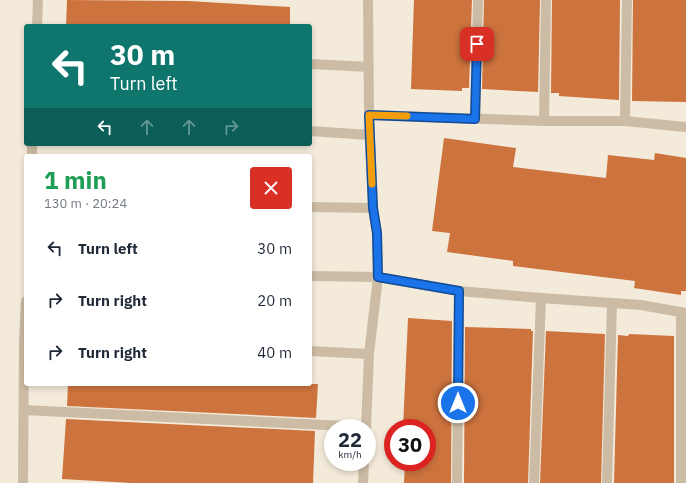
<!DOCTYPE html>
<meta charset="utf-8">
<style>
:root{--surface:#fff;--page:#f2f2f3;--text:#1f2937;--muted:#747a83}
body{margin:0;font-family:"IBM Plex Sans",sans-serif;background:var(--page);color:var(--text);height:100vh;display:flex;flex-direction:column;font-size:15px;white-space:nowrap}
*{box-sizing:border-box;margin:0}
p{font-size:13px;color:var(--muted)}
.icon{flex:none;width:22px;height:22px;fill:none;stroke:currentColor;stroke-width:2;stroke-linecap:round;stroke-linejoin:round}
.map{position:relative;flex:1;overflow:hidden}
.side{position:absolute;left:24px;top:154px;width:288px;height:232px;display:flex;flex-direction:column;background:var(--surface);border-radius:4px;box-shadow:0 2px 6px #0003}
.side>*{flex:none}
.guide{position:absolute;left:24px;top:24px;width:288px;height:122px;border-radius:4px;box-shadow:0 2px 6px #0003;background:#0f766e;color:#fff;overflow:hidden}
.speed{position:absolute;left:324px;top:419px;display:flex;gap:8px;font-size:20px;font-weight:700;text-align:center}
.speed>*{display:grid;place-content:center;width:52px;height:52px;border-radius:50%;background:var(--surface);box-shadow:0 2px 6px #0003;line-height:1}
.speed small{font-size:10px;font-weight:400}
.speed .limit{border:6px solid #d22;background:#fff;color:#111}
.pin{position:absolute;display:grid;place-items:center;width:34px;height:34px;color:#fff;margin:-17px;border-radius:8px;box-shadow:0 2px 6px #0006}
.me{position:absolute;width:44px;margin:-22px;rotate:0deg;stroke-linejoin:round;filter:drop-shadow(0 0 3px #0008)}
.turn{display:flex;align-items:center;gap:14px;height:84px;padding:0 20px;font-size:18px}
.turn .icon{width:52px;height:52px;stroke-width:2.5}
.turn b{display:block;font-size:28px;line-height:34px}
.lanes{display:flex;align-items:center;height:38px;padding:0 20px;background:#0003;justify-content:center;gap:20px;direction:ltr}
.lanes .off{opacity:.35}
.round{display:grid;place-items:center;flex:none;width:42px;height:42px;border-radius:4px;background:var(--page)}
.summary{display:flex;align-items:center;justify-content:space-between;height:68px;padding:0 20px}
h1{font-size:24px;font-weight:800;line-height:30px;color:#1e9e55}
ul{padding:0;list-style:none}
li{display:flex;align-items:center;gap:12px;height:52px;padding:0 20px}
li div{flex:1}
li b{display:block;font-size:15px}
li em{font-style:normal}
.map>svg:first-child{display:block}
.building{fill:#cd733e}
.lines{fill:none;stroke-linecap:round;stroke-linejoin:round}
.minor{stroke:#ccbca5;stroke-width:10}
.route-casing{stroke:#114b97;stroke-width:10}
.route{stroke:#1a73e8;stroke-width:7}
.slow{stroke:#f59e0b;stroke-width:7}
</style>
<div class="map">
<svg width="686" height="483" viewBox="0 0 686 483">
<rect width="100%" height="100%" fill="#f3eada"/>
<path class="building" d="M 67,0 L 188,1 L 290,7 L 290,26 L 66,26 Z
M 414,0 L 472,0 L 469,88 L 462,88 L 462,91 L 411,89 Z
M 484,0 L 540,0 L 538,92 L 482,89 Z
M 552,0 L 620,0 L 619,100 L 559,96 L 559,93 L 551,93 Z
M 633,0 L 686,0 L 686,102 L 632,101 Z
M 444,138 L 516,148 L 513,167 L 606,178 L 608,155 L 654,160 L 655,153 L 686,158 L 686,291 L 681,291 L 681,295 L 634,288 L 635,281 L 513,266 L 513,261 L 447,252 L 450,233 L 432,231 Z
M 408,318 L 452,321 L 451,483 L 404,483 L 405,462 L 427,462 L 427,428 L 403,428 Z
M 465,327 L 531,329 L 531,331 L 533,331 L 528,483 L 464,483 Z
M 546,331 L 605,334 L 601,483 L 540,483 Z
M 629,334 L 674,336 L 674,483 L 614,483 L 618,335 L 628,336 Z
M 68,384 L 318,384 L 316,418 L 67,406 Z
M 66,419 L 315,431 L 313,483 L 131,483 L 62,479 Z"/>
<g class="lines">
<path class="minor" d="M 37,26 L 38,0
M 310,64 L 369,67
M 369,115 L 544,121 L 625,121 L 686,127
M 475,119 L 478,0
M 544,121 L 546,0
M 625,121 L 627,0
M 310,131 L 370,135
M 32,156 L 32,144
M 310,207 L 373,208
M 310,276 L 378,277 L 459,291 L 541,298 L 641,305 L 686,313
M 310,351 L 369,354
M 24,410 L 366,427
M 366,428 L 369,354 L 378,277 L 377,233 L 373,208 L 369,115 L 368,0
M 23,483 L 24,340 L 26,301
M 363,483 L 364,462
M 457,483 L 459,291
M 534,483 L 541,298
M 607,483 L 612,303
M 681,483 L 681,312"/>
</g>
<g class="lines">
<g class="route-casing">
<path id="route" d="M 458,403 L 459,291 L 378,277 L 377,233 L 373,208 L 369,115 L 475,119 L 477,44"/>
</g>
<use href="#route" class="route"/>
<path class="slow" d="M 372,184 L 369,115 L 407,116"/>
</g>
</svg>
<div class="speed"><div>22<small>km/h</small></div><div class="limit">30</div></div>
<div class="pin" style="left:477px;top:44px;background:#d93025"><svg class="icon" aria-label="arrive" viewBox="0 0 24 24"><path d="M6 21V4h12l-3 4 3 4H6"/></svg></div>
<svg class="me" style="left:458px;top:403px" viewBox="-20 -20 40 40"><circle r="17" fill="#1a73e8" stroke="#fff" stroke-width="3"/><path d="M0-11L8 9 0 5-8 9z" fill="#fff"/></svg>
<div class="guide">
<div class="turn"><svg class="icon" aria-label="left" viewBox="0 0 24 24"><path d="M17 20v-9H6M10 6l-5 5 5 5"/></svg><div><b>30 m</b>Turn left</div></div>
<div class="lanes"><svg class="icon" aria-label="left" viewBox="0 0 24 24"><path d="M17 20v-9H6M10 6l-5 5 5 5"/></svg><svg class="icon off" aria-label="ahead" viewBox="0 0 24 24"><path d="M12 20V5M6 11l6-6 6 6"/></svg><svg class="icon off" aria-label="ahead" viewBox="0 0 24 24"><path d="M12 20V5M6 11l6-6 6 6"/></svg><svg class="icon off" aria-label="right" viewBox="0 0 24 24"><path d="M7 20v-9h11M14 6l5 5-5 5"/></svg></div>
</div>
<section class="side">
<div class="summary"><div><h1>1 min</h1><p>130 m · 20:24</p></div><a class="round" style="background:#d93025;color:#fff"><svg class="icon" aria-label="close" viewBox="0 0 24 24"><path d="M6 6l12 12M18 6L6 18"/></svg></a></div>
<ul>
<li><svg class="icon" aria-label="left" viewBox="0 0 24 24"><path d="M17 20v-9H6M10 6l-5 5 5 5"/></svg><div><b>Turn left</b></div><em>30 m</em></li>
<li><svg class="icon" aria-label="right" viewBox="0 0 24 24"><path d="M7 20v-9h11M14 6l5 5-5 5"/></svg><div><b>Turn right</b></div><em>20 m</em></li>
<li><svg class="icon" aria-label="right" viewBox="0 0 24 24"><path d="M7 20v-9h11M14 6l5 5-5 5"/></svg><div><b>Turn right</b></div><em>40 m</em></li>
</ul>
</section>
</div>
